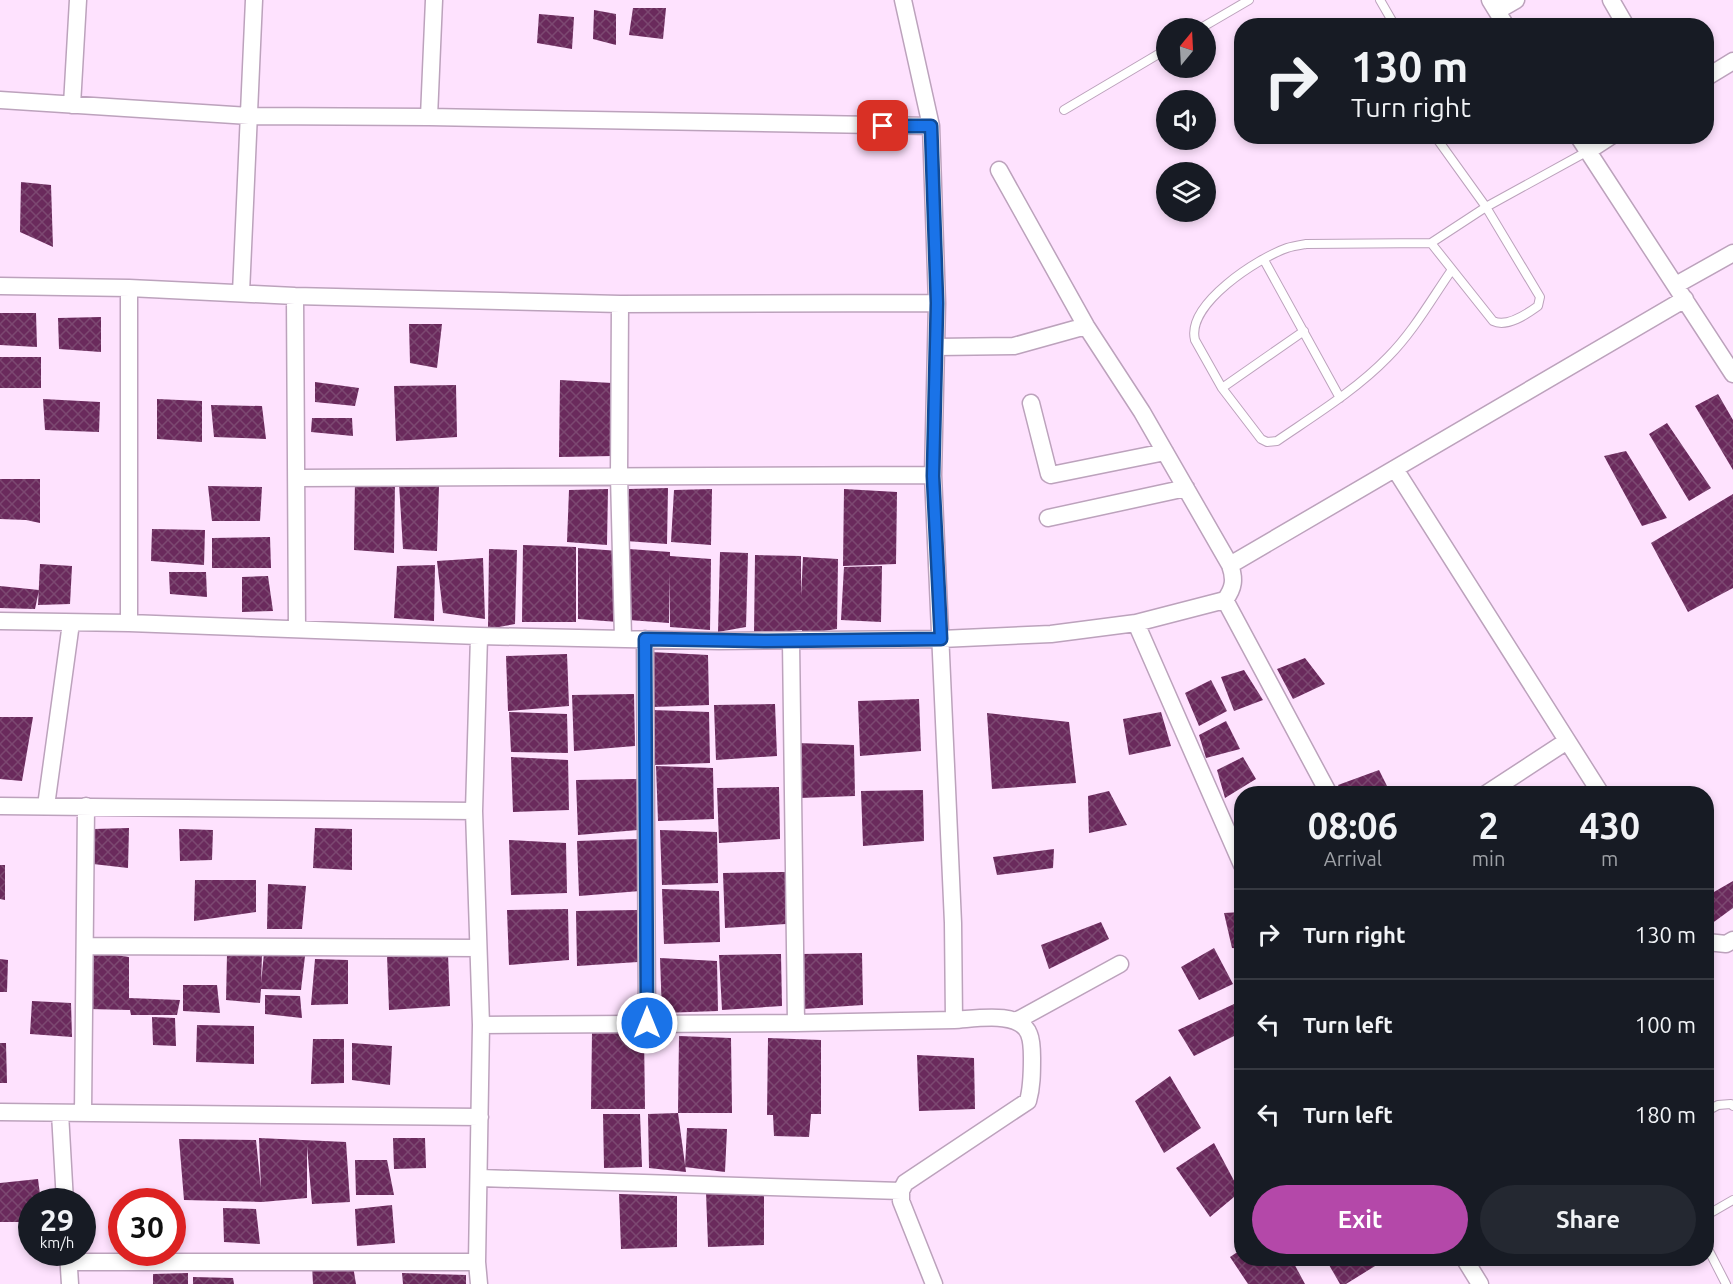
<!DOCTYPE html>
<style>
:root{--surface:#171b24;--page:#242831;--text:#f1f3f6;--muted:#9ea1a6;--line:#363941;--accent:#b448a9}
body{margin:0;font-family:Ubuntu,sans-serif;background:var(--page);color:var(--text);height:100vh;display:flex;flex-direction:column;font-size:22px;white-space:nowrap}
*{box-sizing:border-box;margin:0}
p{font-size:20px;color:var(--muted)}
.icon{flex:none;width:33px;height:33px;fill:none;stroke:currentColor;stroke-width:2;stroke-linecap:round;stroke-linejoin:round}
.map{position:relative;flex:1;overflow:hidden}
.panel{position:absolute;left:1234px;top:786px;width:480px;height:480px;display:flex;flex-direction:column;background:var(--surface);border-radius:24px;box-shadow:0 3px 9px #0003}
.panel>*{flex:none}
.hud{position:absolute;left:1234px;top:18px;width:480px;height:126px;border-radius:24px;box-shadow:0 3px 9px #0003;background:#171b24;color:var(--text);overflow:hidden}
.needle{width:39px;rotate:18deg}
.fabs{position:absolute;left:1156px;top:18px;display:grid;gap:12px}
.fabs a{display:grid;place-items:center;width:60px;height:60px;border-radius:50%;background:var(--surface);box-shadow:0 3px 9px #0003;font-size:30px}
.speed{position:absolute;left:18px;top:1188px;display:flex;gap:12px;font-size:30px;font-weight:700;text-align:center}
.speed>*{display:grid;place-content:center;width:78px;height:78px;border-radius:50%;background:var(--surface);box-shadow:0 3px 9px #0003;line-height:1}
.speed small{font-size:15px;font-weight:400}
.speed .limit{border:9px solid #d22;background:#fff;color:#111}
.pin{position:absolute;display:grid;place-items:center;width:51px;height:51px;color:#fff;margin:-26px;border-radius:12px;box-shadow:0 3px 9px #0006}
.me{position:absolute;width:66px;margin:-33px;rotate:0deg;stroke-linejoin:round;filter:drop-shadow(0 0 4px #0008)}
.turn{display:flex;align-items:center;gap:21px;height:126px;padding:0 18px;font-size:27px}
.turn .icon{width:78px;height:78px;stroke-width:2.5}
.turn b{display:block;font-size:42px;line-height:51px}
.eta{display:flex;justify-content:space-evenly;align-items:center;height:102px;text-align:center}
.eta b{font-size:36px;font-weight:700;line-height:42px}
.cta{display:flex;gap:12px;margin-top:auto;padding:12px 18px}
.cta a{flex:1;height:69px;border-radius:36px;background:var(--accent);color:#fff;font-size:24px;font-weight:700;line-height:69px;text-align:center}
.cta a+a{background:var(--page);color:var(--text)}
ul{padding:0;list-style:none}
li{display:flex;align-items:center;gap:18px;height:90px;padding:0 18px;border-top:2px solid var(--line)}
li div{flex:1}
li b{display:block;font-size:22px}
li em{font-style:normal}
.map>svg:first-child{display:block}
.building{fill:url(#building-cross-hatch)}
.lines{fill:none;stroke-linecap:round;stroke-linejoin:round}
.lane-casing{stroke:#bca2bc;stroke-width:10}
.street-casing{stroke:#bca2bc;stroke-width:19}
.lane{stroke:#fff;stroke-width:8}
.street{stroke:#fff;stroke-width:16}
.route-casing{stroke:#114b97;stroke-width:15}
.route{stroke:#1a73e8;stroke-width:10}
</style>
<div class="map">
<svg width="1733" height="1284" viewBox="0 0 1733 1284">
<defs>
<pattern id="building-cross-hatch" width="8" height="8" patternUnits="userSpaceOnUse" patternTransform="scale(1.5)"><rect width="8" height="8" fill="#6a2a5c"/><path d="M0 0l8 8M0 8l8-8" fill="none" stroke="#7c4871"/></pattern>
</defs>
<rect width="100%" height="100%" fill="#fee2fe"/>
<path class="building" d="M 633,8 L 666,8 L 663,39 L 629,35 Z
M 594,10 L 616,14 L 616,45 L 593,39 Z
M 539,14 L 574,17 L 572,49 L 537,43 Z
M 21,182 L 51,185 L 53,247 L 20,232 Z
M 0,313 L 36,313 L 37,347 L 0,345 Z
M 101,317 L 101,352 L 59,349 L 58,318 Z
M 409,324 L 442,324 L 437,368 L 410,363 Z
M 0,357 L 41,357 L 41,388 L 0,388 Z
M 560,380 L 612,383 L 613,456 L 559,457 Z
M 315,382 L 359,388 L 355,406 L 315,402 Z
M 456,385 L 457,437 L 396,441 L 394,386 Z
M 1718,394 L 1733,420 L 1733,470 L 1695,406 Z
M 43,399 L 100,402 L 99,432 L 45,430 Z
M 157,399 L 202,401 L 202,442 L 157,439 Z
M 211,405 L 262,406 L 266,439 L 214,437 Z
M 312,418 L 352,418 L 353,436 L 311,432 Z
M 1667,423 L 1711,488 L 1689,501 L 1649,434 Z
M 1626,451 L 1667,518 L 1642,526 L 1604,456 Z
M 0,479 L 40,479 L 40,523 L 26,520 L 0,519 Z
M 355,479 L 395,482 L 394,553 L 354,550 Z
M 399,483 L 439,486 L 437,551 L 403,549 Z
M 208,486 L 262,487 L 260,521 L 212,521 Z
M 668,488 L 667,544 L 626,541 L 629,489 Z
M 608,489 L 607,545 L 567,542 L 569,490 Z
M 712,489 L 711,545 L 671,542 L 674,490 Z
M 844,489 L 897,492 L 896,564 L 843,566 Z
M 1733,494 L 1733,588 L 1688,612 L 1651,543 Z
M 152,529 L 205,530 L 204,565 L 151,561 Z
M 270,537 L 271,568 L 212,568 L 212,538 Z
M 523,545 L 576,547 L 576,622 L 522,622 Z
M 578,548 L 619,551 L 618,622 L 578,619 Z
M 489,549 L 517,550 L 515,624 L 488,629 Z
M 629,549 L 670,552 L 670,556 L 711,559 L 710,630 L 670,627 L 670,572 L 669,623 L 629,620 Z
M 720,552 L 748,553 L 746,627 L 718,632 Z
M 755,555 L 801,556 L 801,596 L 803,557 L 838,559 L 837,629 L 802,634 L 802,630 L 754,634 Z
M 483,558 L 485,619 L 443,613 L 437,561 Z
M 40,564 L 72,566 L 70,604 L 38,605 Z
M 435,565 L 434,621 L 394,618 L 397,566 Z
M 882,566 L 881,622 L 841,620 L 844,567 Z
M 169,572 L 206,572 L 207,597 L 170,594 Z
M 268,576 L 273,611 L 242,612 L 242,577 Z
M 0,586 L 39,590 L 35,609 L 0,608 Z
M 651,652 L 708,655 L 709,705 L 653,707 Z
M 567,654 L 569,706 L 508,711 L 506,656 Z
M 1305,658 L 1325,684 L 1293,699 L 1277,669 Z
M 1244,670 L 1263,700 L 1234,711 L 1221,677 Z
M 1211,680 L 1227,711 L 1199,726 L 1185,693 Z
M 634,694 L 635,746 L 574,751 L 572,695 Z
M 919,699 L 921,751 L 860,756 L 858,701 Z
M 775,704 L 777,756 L 716,760 L 714,705 Z
M 652,710 L 709,712 L 710,763 L 654,765 Z
M 509,712 L 567,714 L 568,753 L 511,752 Z
M 1161,712 L 1171,746 L 1129,755 L 1123,719 Z
M 987,713 L 1069,722 L 1076,783 L 992,789 Z
M 0,717 L 33,717 L 22,781 L 0,779 Z
M 1226,721 L 1240,749 L 1206,758 L 1199,735 Z
M 797,743 L 854,745 L 855,796 L 799,798 Z
M 511,757 L 568,760 L 569,810 L 513,812 Z
M 1243,757 L 1256,779 L 1225,798 L 1217,770 Z
M 656,766 L 713,768 L 714,819 L 658,821 Z
M 1379,770 L 1391,794 L 1342,794 L 1338,785 Z
M 637,779 L 638,830 L 578,835 L 576,780 Z
M 779,787 L 780,839 L 719,843 L 717,788 Z
M 923,790 L 924,841 L 863,846 L 861,791 Z
M 1109,791 L 1127,825 L 1089,833 L 1088,796 Z
M 1242,805 L 1242,826 L 1234,810 Z
M 129,828 L 128,868 L 93,864 L 94,829 Z
M 315,828 L 352,829 L 352,870 L 313,868 Z
M 179,829 L 213,830 L 212,860 L 180,861 Z
M 660,830 L 717,832 L 718,883 L 662,885 Z
M 639,839 L 640,891 L 579,896 L 577,841 Z
M 509,840 L 566,843 L 567,893 L 511,895 Z
M 1054,849 L 1053,868 L 997,875 L 993,857 Z
M 0,865 L 5,865 L 5,900 L 0,899 Z
M 785,872 L 786,924 L 725,928 L 723,873 Z
M 195,880 L 256,880 L 256,912 L 194,921 Z
M 1733,881 L 1733,908 L 1707,927 L 1707,896 Z
M 268,884 L 306,886 L 302,929 L 267,929 Z
M 662,889 L 719,891 L 720,942 L 664,944 Z
M 568,909 L 569,960 L 509,965 L 507,910 Z
M 637,910 L 638,962 L 577,966 L 576,911 Z
M 1242,912 L 1242,949 L 1232,948 L 1224,913 Z
M 1101,922 L 1109,939 L 1049,969 L 1041,945 Z
M 1214,948 L 1233,984 L 1199,1000 L 1181,967 Z
M 90,951 L 129,957 L 129,998 L 180,1000 L 177,1015 L 131,1015 L 130,1010 L 88,1009 Z
M 264,953 L 305,956 L 301,990 L 261,989 L 260,1003 L 226,1000 L 227,954 L 262,955 L 261,983 Z
M 862,953 L 863,1005 L 803,1009 L 801,954 Z
M 448,954 L 450,1006 L 389,1010 L 387,955 Z
M 781,954 L 782,1006 L 722,1010 L 719,955 Z
M 660,958 L 717,961 L 718,1011 L 662,1013 Z
M 0,959 L 8,960 L 7,992 L 0,992 Z
M 315,959 L 348,960 L 348,1004 L 311,1005 Z
M 183,985 L 217,985 L 220,1013 L 183,1011 Z
M 265,995 L 300,996 L 302,1018 L 265,1014 Z
M 32,1001 L 71,1003 L 72,1037 L 30,1034 Z
M 1234,1004 L 1242,1032 L 1194,1056 L 1178,1030 Z
M 152,1017 L 175,1018 L 176,1046 L 153,1045 Z
M 197,1025 L 254,1026 L 254,1064 L 196,1062 Z
M 592,1032 L 644,1034 L 645,1109 L 591,1109 Z
M 679,1036 L 731,1038 L 732,1113 L 678,1113 Z
M 768,1038 L 821,1040 L 821,1114 L 811,1114 L 809,1137 L 774,1136 L 773,1115 L 767,1115 Z
M 313,1039 L 344,1039 L 344,1083 L 311,1084 Z
M 0,1043 L 6,1043 L 7,1083 L 0,1083 Z
M 352,1043 L 392,1046 L 390,1085 L 352,1080 Z
M 917,1055 L 974,1058 L 975,1109 L 919,1111 Z
M 1170,1076 L 1201,1128 L 1164,1153 L 1135,1101 Z
M 678,1113 L 686,1172 L 649,1168 L 648,1114 Z
M 603,1114 L 640,1114 L 642,1167 L 604,1168 Z
M 687,1128 L 727,1129 L 725,1172 L 685,1167 Z
M 259,1138 L 346,1142 L 350,1202 L 312,1204 L 307,1146 L 307,1198 L 262,1202 L 184,1200 L 179,1139 L 256,1140 L 261,1189 Z
M 393,1138 L 425,1138 L 426,1168 L 394,1169 Z
M 1214,1143 L 1240,1192 L 1210,1217 L 1176,1168 Z
M 355,1160 L 387,1160 L 394,1195 L 356,1195 Z
M 38,1179 L 41,1202 L 32,1202 L 32,1222 L 0,1222 L 0,1183 Z
M 706,1192 L 764,1195 L 764,1245 L 708,1247 Z
M 619,1194 L 677,1196 L 677,1247 L 621,1249 Z
M 392,1205 L 395,1243 L 357,1246 L 355,1209 Z
M 223,1208 L 256,1209 L 260,1244 L 224,1242 Z
M 1242,1249 L 1242,1258 L 1291,1258 L 1305,1284 L 1248,1284 L 1230,1257 Z
M 1325,1258 L 1388,1258 L 1346,1284 L 1340,1284 Z
M 312,1265 L 353,1266 L 356,1284 L 313,1284 Z
M 188,1273 L 188,1284 L 153,1284 L 153,1274 Z
M 402,1273 L 466,1275 L 466,1284 L 403,1284 Z
M 193,1277 L 233,1278 L 234,1284 L 193,1284 Z"/>
<g class="lines">
<g class="lane-casing">
<path id="lane" d="M 1380,0 L 1395,26
M 1201,28 L 1249,0
M 1064,110 L 1167,49
M 1431,243 L 1493,321 C 1507,328 1527,314 1538,306 L 1540,297 L 1486,207 L 1435,136
M 1264,260 L 1340,398
M 1451,271 C 1431,300 1413,332 1388,357 C 1356,390 1315,415 1277,441 L 1267,442 L 1261,439 L 1222,388 L 1195,340 C 1186,304 1258,258 1287,248 C 1293,246 1300,245 1306,244 L 1431,243 L 1486,207 L 1588,151
M 1222,388 L 1304,331
M 1707,1111 L 1718,1105 L 1731,1104 L 1733,1106
M 1707,1215 L 1733,1200
M 1707,1247 L 1726,1284"/>
</g>
<g class="street-casing">
<path id="street" d="M 903,0 L 931,126 L 937,303 L 933,475 L 953,923 L 954,1020 C 975,1019 1020,1010 1029,1034 C 1032,1041 1032,1051 1032,1058 C 1032,1073 1032,1087 1028,1101 L 905,1183 L 901,1191 L 901,1201 L 934,1284
M 1490,0 L 1506,26
M 1611,0 L 1626,26
M 1497,11 L 1516,0
M 1707,77 L 1733,61
M 0,100 L 249,116 L 429,117 L 931,126
M 72,105 L 78,0
M 429,117 L 434,0
M 1578,136 L 1733,374
M 1588,151 L 1611,136
M 1676,285 L 1733,253
M 0,286 L 129,288 L 295,296 L 620,304 L 937,303
M 241,293 L 254,0
M 295,296 L 297,629
M 620,304 L 619,475 L 623,638
M 936,347 L 1014,346 L 1086,326
M 1031,403 L 1049,474 L 1051,475 L 1165,452
M 1395,469 L 1601,794
M 297,478 L 933,475
M 1048,518 L 1186,488
M 1230,565 L 1685,299
M 1225,600 L 1329,794
M 0,621 L 129,623 L 479,636 L 719,641 L 941,639 L 1051,634 L 1136,623 L 1225,600 C 1234,588 1235,579 1230,565 L 1142,412 L 1086,326 L 999,170
M 129,623 L 129,288
M 1136,623 L 1242,865
M 645,639 L 647,1023
M 791,641 L 796,1023
M 1486,794 L 1567,741
M 0,806 L 474,811
M 46,806 L 71,623
M 1707,942 L 1726,944 L 1733,940
M 85,946 L 478,948
M 1016,1021 L 1120,964
M 481,1025 L 796,1023 L 954,1020
M 0,1112 L 480,1117
M 60,1113 L 65,1202
M 83,1113 L 86,806
M 480,1178 L 901,1191
M 68,1253 L 70,1284
M 1464,1258 L 1480,1284
M 69,1262 L 477,1262
M 479,1284 L 477,1262 L 481,1025 L 474,811 L 479,636"/>
</g>
<use href="#lane" class="lane"/>
<use href="#street" class="street"/>
</g>
<g class="lines">
<g class="route-casing">
<path id="route" d="M 647,1023 L 645,639 L 767,641 L 941,639 L 933,476 L 937,303 L 931,126 L 883,126"/>
</g>
<use href="#route" class="route"/>
</g>
</svg>
<div class="fabs">
<a><svg class="needle" viewBox="-14 -14 28 28"><path d="M0-13l5 13h-10z" fill="#e53935"/><path d="M0 13l5-13h-10z" fill="#9ea1a6"/></svg></a>
<a><svg class="icon" aria-label="sound" viewBox="0 0 24 24"><path d="M4 9h4l5-4v14l-5-4H4zM17 9q2 3 0 6"/></svg></a>
<a><svg class="icon" aria-label="layers" viewBox="0 0 24 24"><path d="M12 4l9 5-9 5-9-5zM3 14l9 5 9-5"/></svg></a>
</div>
<div class="speed"><div>29<small>km/h</small></div><div class="limit">30</div></div>
<div class="pin" style="left:883px;top:126px;background:#d93025"><svg class="icon" aria-label="arrive" viewBox="0 0 24 24"><path d="M6 21V4h12l-3 4 3 4H6"/></svg></div>
<svg class="me" style="left:647px;top:1023px" viewBox="-20 -20 40 40"><circle r="17" fill="#1a73e8" stroke="#fff" stroke-width="3"/><path d="M0-11L8 9 0 5-8 9z" fill="#fff"/></svg>
<div class="hud">
<div class="turn"><svg class="icon" aria-label="right" viewBox="0 0 24 24"><path d="M7 20v-9h11M14 6l5 5-5 5"/></svg><div><b>130 m</b>Turn right</div></div>
</div>
<section class="panel">
<div class="eta">
<div><b>08:06</b><p>Arrival</p></div>
<div><b>2</b><p>min</p></div>
<div><b>430</b><p>m</p></div>
</div>
<ul>
<li><svg class="icon" aria-label="right" viewBox="0 0 24 24"><path d="M7 20v-9h11M14 6l5 5-5 5"/></svg><div><b>Turn right</b></div><em>130 m</em></li>
<li><svg class="icon" aria-label="left" viewBox="0 0 24 24"><path d="M17 20v-9H6M10 6l-5 5 5 5"/></svg><div><b>Turn left</b></div><em>100 m</em></li>
<li><svg class="icon" aria-label="left" viewBox="0 0 24 24"><path d="M17 20v-9H6M10 6l-5 5 5 5"/></svg><div><b>Turn left</b></div><em>180 m</em></li>
</ul>
<div class="cta"><a>Exit</a><a>Share</a></div>
</section>
</div>
